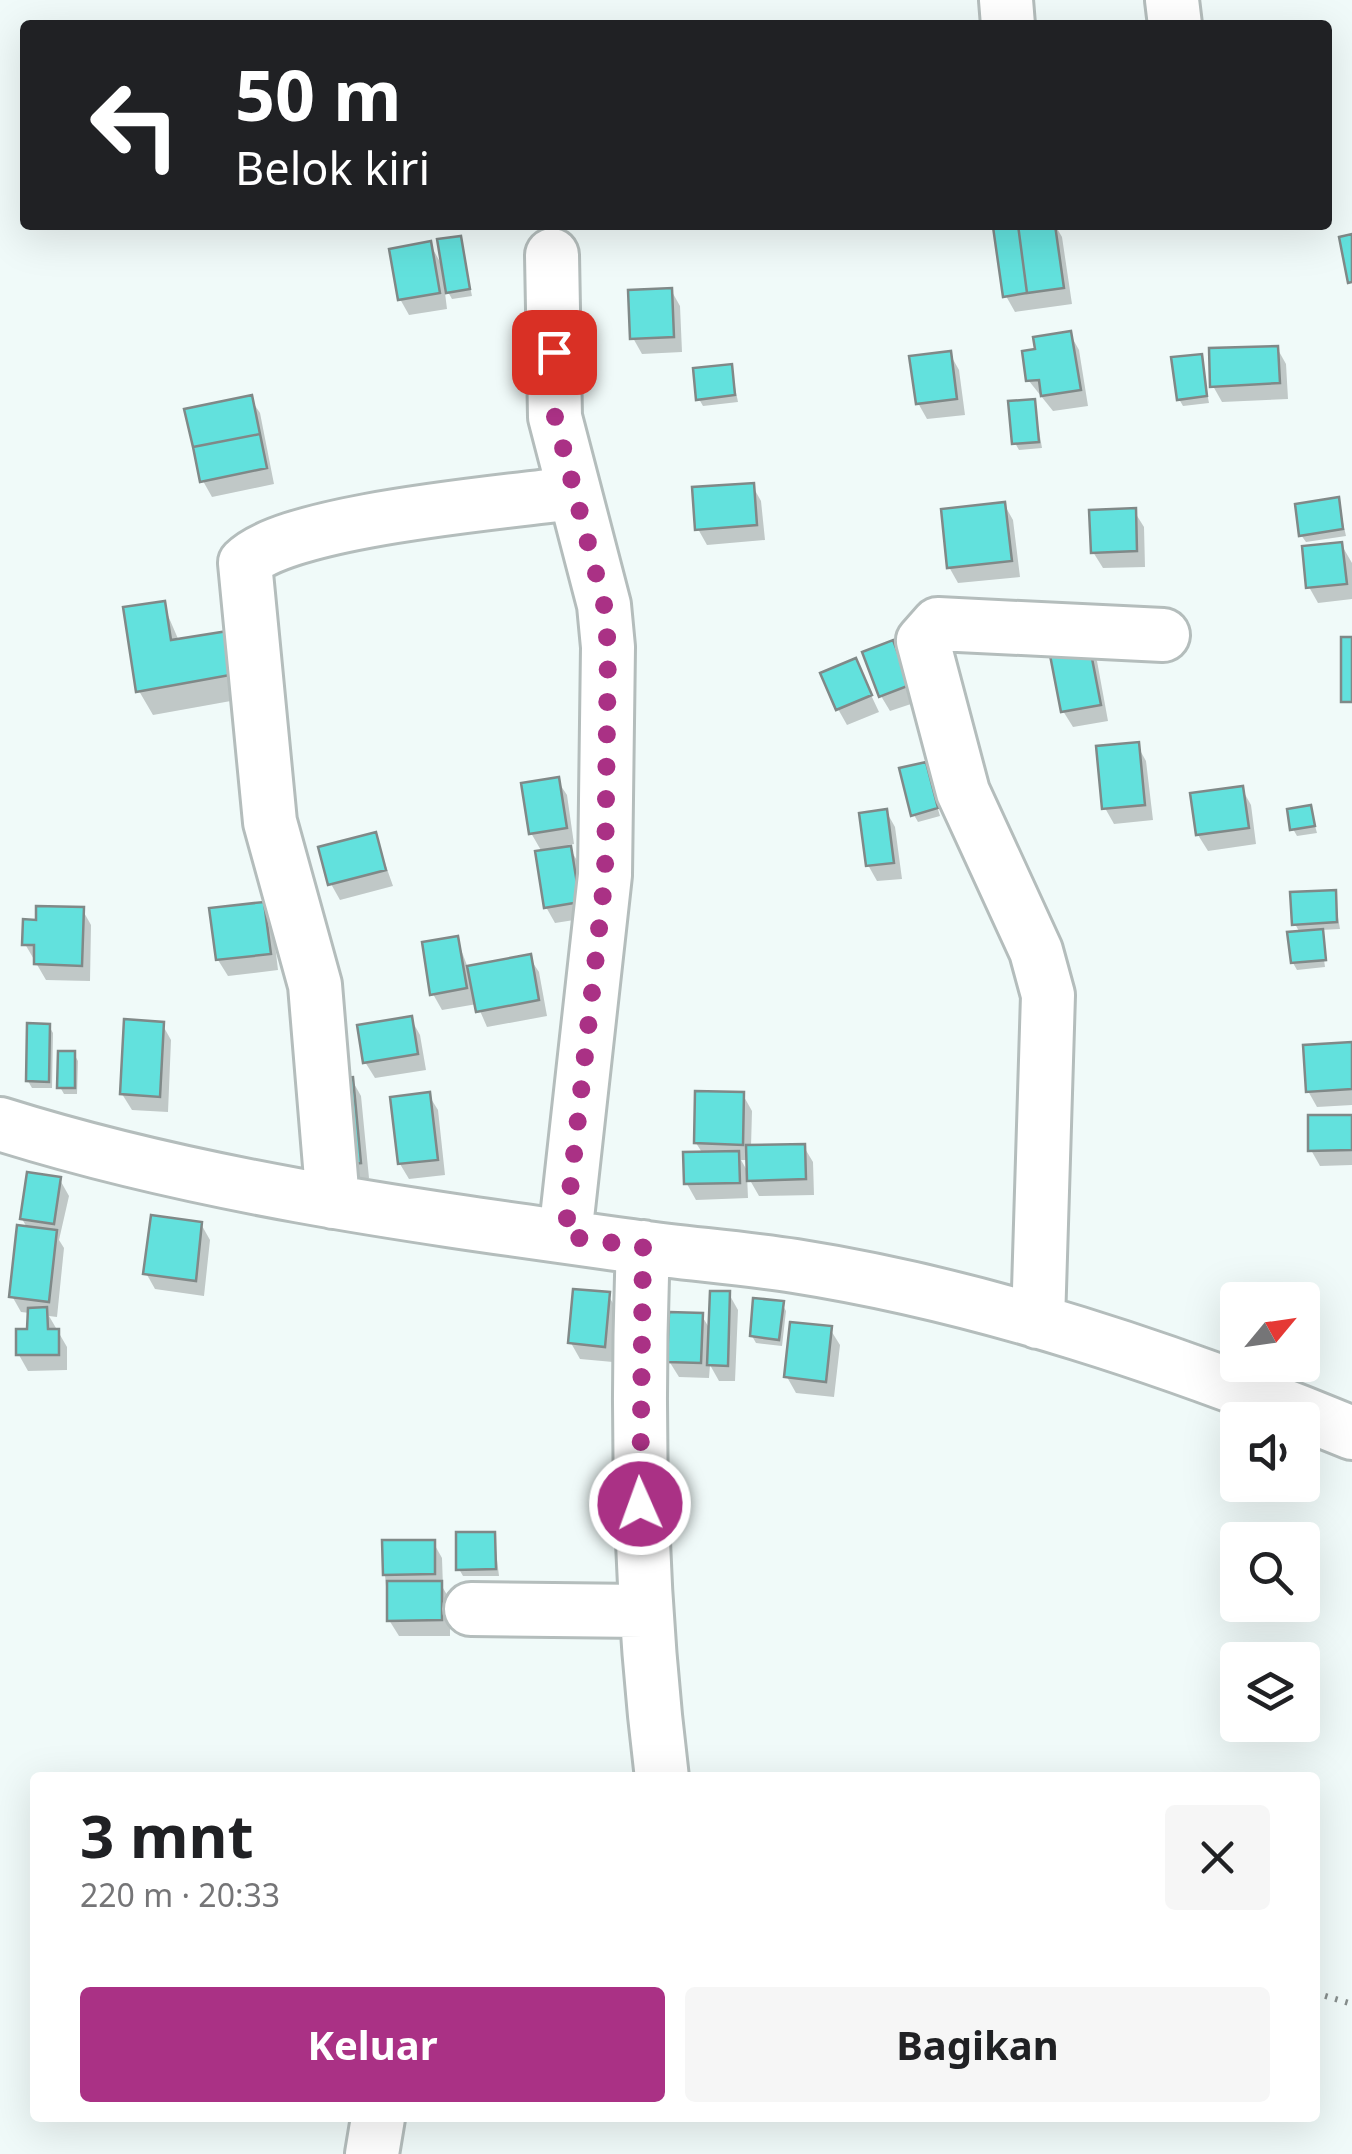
<!DOCTYPE html>
<html lang="id">
<meta charset="utf-8">
<style>
:root{--surface:#fff;--page:#f6f6f6;--text:#202124;--muted:#757577;--accent:#aa3185}
body{margin:0;font-family:"Noto Sans",sans-serif;background:var(--page);color:var(--text);height:100vh;display:flex;flex-direction:column;font-size:38px;white-space:nowrap}
*{box-sizing:border-box;margin:0}
p{font-size:32px;color:var(--muted)}
.icon{flex:none;width:55px;height:55px;fill:none;stroke:currentColor;stroke-width:2;stroke-linecap:round;stroke-linejoin:round}
.map{position:relative;flex:1;overflow:hidden}
.details{position:absolute;left:30px;top:1772px;width:1290px;height:350px;display:flex;flex-direction:column;background:var(--surface);border-radius:10px;box-shadow:0 10px 40px #0002}
.details>*{flex:none}
.guide{position:absolute;left:20px;top:20px;width:1312px;height:210px;border-radius:10px;box-shadow:0 10px 40px #0002;background:#202124;color:#fff;overflow:hidden}
.needle{width:65px;rotate:61deg}
.fabs{position:absolute;left:1220px;top:1282px;display:grid;gap:20px}
.fabs a{display:grid;place-items:center;width:100px;height:100px;border-radius:10px;background:var(--surface);box-shadow:0 10px 40px #0002;font-size:50px}
.pin{position:absolute;display:grid;place-items:center;width:85px;height:85px;color:#fff;margin:-42px;border-radius:20px;box-shadow:0 5px 15px #0006}
.me{position:absolute;width:110px;margin:-55px;rotate:358deg;stroke-linejoin:round;filter:drop-shadow(0 0 8px #0008)}
.turn{display:flex;align-items:center;gap:35px;height:210px;padding:0 50px;font-size:45px}
.turn .icon{width:130px;height:130px;stroke-width:2.5}
.turn b{display:block;font-size:70px;line-height:85px}
.round{display:grid;place-items:center;flex:none;width:105px;height:105px;border-radius:10px;background:var(--page)}
.headline{display:flex;align-items:center;justify-content:space-between;height:170px;padding:0 50px}
h1{font-size:60px;font-weight:700;line-height:75px}
.button{display:flex;gap:20px;margin-top:auto;padding:20px 50px}
.button a{flex:1;height:115px;border-radius:10px;background:var(--accent);color:#fff;font-size:40px;font-weight:700;line-height:115px;text-align:center}
.button a+a{background:var(--page);color:var(--text)}
.map>svg:first-child{display:block}
.shadow{fill:#0003;fill-rule:evenodd}
.building{fill:#62e1dd;stroke:#808988;stroke-width:2.5}
.lines{fill:none;stroke-linecap:round;stroke-linejoin:round}
.minor-casing{stroke:#b4bdbc;stroke-width:58}
.path{stroke:#878e8d;stroke-width:6;stroke-dasharray:2.5 8;stroke-linecap:butt}
.minor{stroke:#fff;stroke-width:52}
.route{stroke:#aa3185;stroke-width:18;stroke-dasharray:0 32.4}
</style>
<div class="map">
<svg width="1352" height="2154" viewBox="0 0 1352 2154">
<rect width="100%" height="100%" fill="#f0faf9"/>
<path class="shadow" d="M 733,225 L 763,225 L 763,229 L 734,227 Z
M 1025,225 L 1055,225 L 1062,237 L 1072,304 L 1015,312 L 1006,296 Z
M 460,238 L 472,296 L 452,299 L 444,285 L 447,309 L 409,315 L 400,299 L 430,244 L 444,269 Z
M 671,290 L 680,306 L 682,352 L 642,354 L 633,338 Z
M 1070,334 L 1079,350 L 1088,406 L 1053,411 L 1029,381 Z
M 1277,348 L 1286,364 L 1288,399 L 1222,402 L 1213,386 Z
M 950,354 L 959,370 L 965,415 L 927,419 L 918,403 Z
M 1200,356 L 1209,403 L 1183,406 L 1179,399 Z
M 731,367 L 738,402 L 703,406 L 699,399 Z
M 250,398 L 260,413 L 274,484 L 212,497 L 203,481 Z
M 1034,402 L 1042,448 L 1019,450 L 1015,443 Z
M 752,485 L 761,501 L 765,540 L 707,545 L 698,529 Z
M 1338,500 L 1346,536 L 1306,542 L 1301,535 Z
M 1004,504 L 1013,520 L 1020,577 L 958,583 L 949,567 Z
M 1134,511 L 1144,527 L 1145,567 L 1103,568 L 1093,552 Z
M 1341,544 L 1352,563 L 1352,599 L 1318,603 L 1309,587 Z
M 163,604 L 179,641 L 233,633 L 253,697 L 153,715 L 139,691 Z
M 892,643 L 917,702 L 890,711 L 881,696 Z
M 1088,646 L 1097,661 L 1108,721 L 1073,727 L 1063,711 Z
M 855,661 L 879,712 L 847,725 L 838,709 Z
M 1137,745 L 1146,761 L 1153,820 L 1114,824 L 1105,808 Z
M 925,765 L 940,816 L 918,822 L 914,815 Z
M 557,780 L 567,795 L 574,844 L 568,845 L 579,864 L 587,918 L 555,923 L 546,907 L 542,852 L 531,833 Z
M 1242,789 L 1251,805 L 1256,844 L 1208,851 L 1198,835 Z
M 1310,808 L 1317,833 L 1297,836 L 1293,829 Z
M 886,811 L 895,827 L 902,879 L 877,881 L 868,865 Z
M 375,835 L 393,886 L 340,900 L 331,884 Z
M 1334,893 L 1340,929 L 1320,930 L 1325,967 L 1297,970 L 1293,963 L 1300,933 L 1295,924 Z
M 263,904 L 272,920 L 278,970 L 228,976 L 218,960 Z
M 82,909 L 91,925 L 90,981 L 46,980 L 25,944 L 38,923 Z
M 457,939 L 468,968 L 529,957 L 539,972 L 547,1016 L 487,1027 L 477,1004 L 442,1010 L 433,994 Z
M 411,1019 L 420,1035 L 426,1070 L 375,1078 L 365,1062 Z
M 162,1024 L 171,1040 L 168,1112 L 132,1110 L 122,1094 Z
M 49,1026 L 53,1033 L 52,1088 L 32,1088 L 28,1081 Z
M 1352,1045 L 1352,1105 L 1317,1107 L 1308,1091 Z
M 74,1054 L 78,1061 L 77,1094 L 64,1094 L 60,1087 Z
M 352,1080 L 361,1096 L 369,1178 L 350,1180 Z
M 428,1094 L 438,1110 L 445,1175 L 409,1179 L 400,1164 Z
M 743,1095 L 752,1111 L 751,1147 L 804,1147 L 813,1162 L 814,1195 L 759,1196 L 747,1175 L 748,1198 L 696,1200 L 687,1184 L 703,1154 L 696,1143 ZM 741,1160 L 749,1160 L 749,1174 Z
M 1352,1117 L 1352,1165 L 1320,1166 L 1311,1150 Z
M 60,1180 L 69,1196 L 59,1240 L 64,1248 L 57,1317 L 49,1316 L 67,1347 L 67,1370 L 28,1371 L 19,1355 L 30,1331 L 30,1313 L 21,1312 L 12,1296 L 28,1229 L 22,1219 Z
M 201,1224 L 210,1240 L 204,1296 L 155,1289 L 146,1273 Z
M 729,1294 L 738,1310 L 735,1381 L 719,1381 L 710,1365 L 709,1378 L 679,1377 L 669,1361 L 702,1316 L 711,1331 Z
M 608,1295 L 617,1310 L 613,1362 L 580,1359 L 571,1343 Z
M 782,1304 L 786,1311 L 782,1346 L 756,1343 L 752,1336 Z
M 830,1329 L 840,1345 L 834,1397 L 796,1393 L 787,1377 Z
M 494,1534 L 499,1576 L 463,1576 L 459,1569 Z
M 433,1542 L 442,1558 L 443,1588 L 450,1600 L 450,1636 L 399,1636 L 389,1620 L 385,1575 Z"/>
<path class="building" d="M 1018,225 L 1027,293 L 1003,297 L 993,227 Z
M 1018,225 L 1055,225 L 1064,288 L 1027,293 Z
M 1352,234 L 1352,282 L 1348,283 L 1339,237 Z
M 461,236 L 470,289 L 446,293 L 437,239 Z
M 431,241 L 440,293 L 398,300 L 389,249 Z
M 672,288 L 674,337 L 630,339 L 628,290 Z
M 1071,331 L 1081,390 L 1041,396 L 1039,380 L 1026,381 L 1022,351 L 1035,349 L 1033,337 Z
M 1278,346 L 1280,383 L 1210,387 L 1209,348 Z
M 951,351 L 957,399 L 916,404 L 909,356 Z
M 1202,354 L 1207,396 L 1177,400 L 1171,357 Z
M 732,364 L 735,395 L 696,400 L 693,368 Z
M 252,395 L 260,434 L 193,447 L 184,409 Z
M 1035,399 L 1039,442 L 1012,444 L 1008,401 Z
M 260,434 L 267,468 L 200,482 L 193,447 Z
M 754,483 L 757,525 L 695,530 L 692,487 Z
M 1339,497 L 1343,529 L 1299,536 L 1295,504 Z
M 1005,502 L 1012,561 L 947,568 L 941,509 Z
M 1136,508 L 1137,551 L 1091,553 L 1089,510 Z
M 1342,542 L 1347,584 L 1306,588 L 1302,546 Z
M 165,601 L 171,640 L 234,630 L 241,673 L 136,692 L 123,607 Z
M 1341,637 L 1352,637 L 1352,702 L 1341,702 Z
M 893,640 L 910,685 L 879,697 L 862,652 Z
M 1089,643 L 1101,705 L 1061,712 L 1049,650 Z
M 856,658 L 872,695 L 836,710 L 820,673 Z
M 1139,742 L 1145,805 L 1102,809 L 1096,746 Z
M 926,762 L 938,808 L 911,816 L 899,768 Z
M 559,777 L 567,828 L 529,834 L 521,783 Z
M 1243,786 L 1249,828 L 1196,835 L 1190,793 Z
M 1311,805 L 1315,826 L 1290,830 L 1287,809 Z
M 887,809 L 894,863 L 866,866 L 859,813 Z
M 376,832 L 386,870 L 328,885 L 318,847 Z
M 571,846 L 580,902 L 544,908 L 535,851 Z
M 1336,890 L 1337,922 L 1292,925 L 1290,892 Z
M 264,902 L 271,954 L 216,960 L 209,908 Z
M 36,906 L 84,907 L 82,966 L 34,964 L 34,945 L 22,945 L 23,919 L 36,920 Z
M 1323,929 L 1326,960 L 1291,963 L 1287,932 Z
M 458,936 L 467,988 L 430,995 L 422,942 Z
M 531,954 L 539,1000 L 476,1012 L 467,966 Z
M 412,1016 L 418,1054 L 363,1063 L 357,1025 Z
M 124,1019 L 164,1022 L 160,1097 L 120,1094 Z
M 27,1023 L 50,1024 L 49,1082 L 26,1081 Z
M 1352,1042 L 1352,1089 L 1306,1092 L 1303,1045 Z
M 58,1051 L 75,1051 L 75,1088 L 57,1088 Z
M 353,1077 L 361,1163 L 338,1165 L 331,1079 Z
M 695,1091 L 744,1092 L 743,1145 L 694,1143 Z
M 430,1092 L 438,1160 L 398,1164 L 390,1097 Z
M 1308,1115 L 1352,1115 L 1352,1150 L 1308,1151 Z
M 805,1144 L 806,1179 L 747,1181 L 746,1145 Z
M 739,1151 L 740,1183 L 684,1184 L 683,1152 Z
M 27,1172 L 61,1177 L 54,1224 L 20,1219 Z
M 151,1215 L 202,1222 L 196,1281 L 143,1274 Z
M 17,1225 L 57,1230 L 49,1302 L 9,1297 Z
M 573,1289 L 610,1292 L 605,1347 L 568,1343 Z
M 710,1291 L 730,1291 L 728,1366 L 707,1365 Z
M 753,1298 L 784,1301 L 779,1340 L 750,1336 Z
M 47,1307 L 48,1329 L 59,1329 L 59,1355 L 16,1355 L 16,1329 L 27,1329 L 28,1308 Z
M 669,1312 L 703,1313 L 701,1363 L 667,1362 Z
M 790,1322 L 832,1326 L 826,1382 L 784,1377 Z
M 456,1532 L 495,1532 L 496,1569 L 456,1570 Z
M 382,1540 L 435,1540 L 435,1574 L 383,1575 Z
M 387,1581 L 442,1581 L 442,1620 L 387,1621 Z"/>
<g class="lines">
<g class="minor-casing">
<path id="minor" d="M 1006,0 L 1008,25
M 1172,0 L 1175,25
M 552,255 L 555,417 L 604,605 L 608,647 L 605,875 L 565,1236
M 0,1124 C 207,1189 423,1217 638,1247 C 690,1254 743,1258 795,1266 C 985,1296 1174,1360 1352,1433
M 333,1202 L 315,985 L 270,822 L 245,563 C 287,520 507,502 573,493
M 643,1247 C 636,1426 640,1600 662,1778
M 1038,1322 L 1048,995 L 1036,951 L 963,792 L 923,641 L 938,624 L 1163,635
M 471,1609 L 643,1611
M 372,2154 L 378,2118"/>
</g>
<path class="path" d="M 1315,1993 L 1352,2004"/>
<use href="#minor" class="minor"/>
</g>
<g class="lines">
<path class="route" d="M 554,352 L 555,417 L 604,604 L 608,647 L 605,875 L 565,1236 L 643,1247 L 640,1504"/>
</g>
</svg>
<div class="fabs">
<a><svg class="needle" viewBox="-14 -14 28 28"><path d="M0-13l5 13h-10z" fill="#e53935"/><path d="M0 13l5-13h-10z" fill="#757577"/></svg></a>
<a><svg class="icon" aria-label="sound" viewBox="0 0 24 24"><path d="M4 9h4l5-4v14l-5-4H4zM17 9q2 3 0 6"/></svg></a>
<a><svg class="icon" aria-label="search" viewBox="0 0 24 24"><circle cx="10" cy="10" r="6"/><path d="M15 15l6 6"/></svg></a>
<a><svg class="icon" aria-label="layers" viewBox="0 0 24 24"><path d="M12 4l9 5-9 5-9-5zM3 14l9 5 9-5"/></svg></a>
</div>
<div class="pin" style="left:554px;top:352px;background:#d93025"><svg class="icon" aria-label="arrive" viewBox="0 0 24 24"><path d="M6 21V4h12l-3 4 3 4H6"/></svg></div>
<svg class="me" style="left:640px;top:1504px" viewBox="-20 -20 40 40"><circle r="17" fill="#aa3185" stroke="#fff" stroke-width="3"/><path d="M0-11L8 9 0 5-8 9z" fill="#fff"/></svg>
<div class="guide">
<div class="turn"><svg class="icon" aria-label="left" viewBox="0 0 24 24"><path d="M17 20v-9H6M10 6l-5 5 5 5"/></svg><div><b>50 m</b>Belok kiri</div></div>
</div>
<section class="details">
<div class="headline"><div><h1>3 mnt</h1><p>220 m · 20:33</p></div><a class="round"><svg class="icon" aria-label="close" viewBox="0 0 24 24"><path d="M6 6l12 12M18 6L6 18"/></svg></a></div>
<div class="button"><a>Keluar</a><a>Bagikan</a></div>
</section>
</div>
